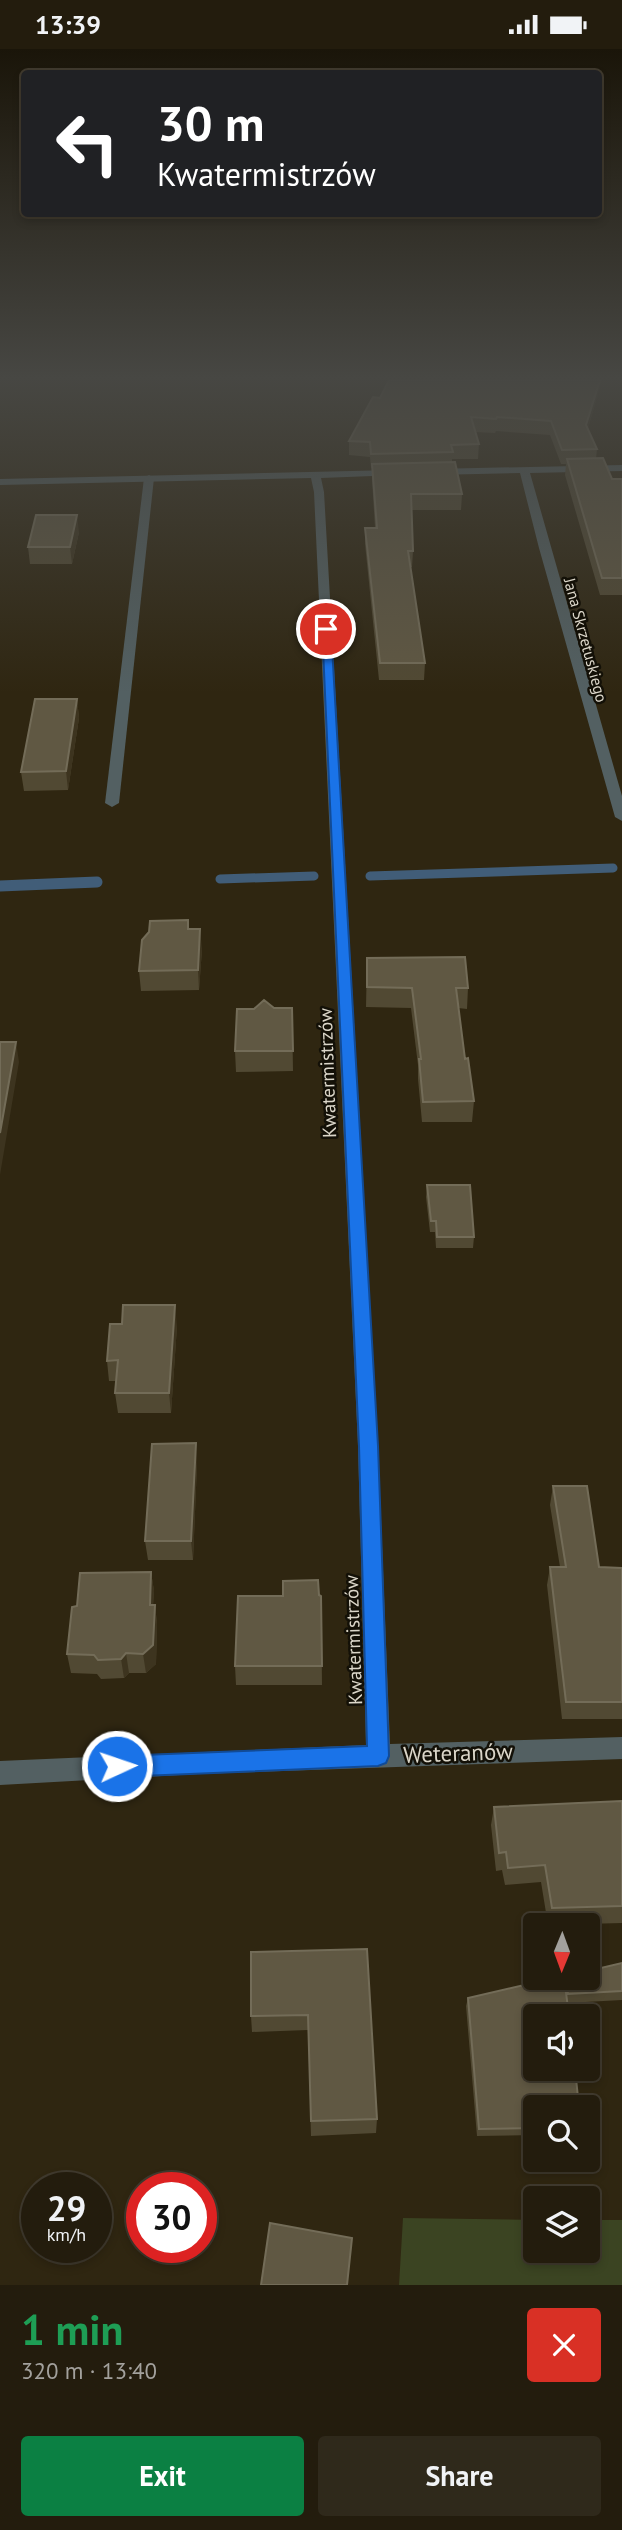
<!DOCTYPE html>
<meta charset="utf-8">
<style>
:root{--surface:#231c0d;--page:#2f291b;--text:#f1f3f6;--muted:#a3a19d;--line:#403a2e;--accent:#0b8043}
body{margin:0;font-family:"PT Sans",sans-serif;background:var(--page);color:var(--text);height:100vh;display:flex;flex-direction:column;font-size:26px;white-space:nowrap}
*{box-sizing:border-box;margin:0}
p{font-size:23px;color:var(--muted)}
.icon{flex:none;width:38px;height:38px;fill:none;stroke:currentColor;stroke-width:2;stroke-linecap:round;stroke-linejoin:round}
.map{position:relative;height:2236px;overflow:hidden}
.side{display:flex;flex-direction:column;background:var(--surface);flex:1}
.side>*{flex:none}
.banner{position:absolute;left:21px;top:21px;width:581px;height:147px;border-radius:7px;box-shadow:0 4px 10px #0003,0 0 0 2px var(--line);background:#202124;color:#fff;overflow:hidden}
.needle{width:46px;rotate:181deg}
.tools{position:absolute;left:523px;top:1864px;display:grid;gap:14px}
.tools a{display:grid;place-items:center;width:77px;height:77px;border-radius:7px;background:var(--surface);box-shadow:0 4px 10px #0003,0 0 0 2px var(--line);font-size:35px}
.speed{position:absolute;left:21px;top:2123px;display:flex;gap:14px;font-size:35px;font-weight:700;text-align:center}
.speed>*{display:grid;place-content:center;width:91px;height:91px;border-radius:50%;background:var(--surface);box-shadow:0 4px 10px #0003,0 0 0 2px var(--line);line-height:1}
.speed small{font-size:18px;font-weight:400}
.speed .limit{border:10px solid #d22;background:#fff;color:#111}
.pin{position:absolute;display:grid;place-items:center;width:60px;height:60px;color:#fff;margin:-30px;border:4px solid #fff;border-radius:50%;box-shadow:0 2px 7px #0007}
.me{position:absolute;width:77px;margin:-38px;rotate:87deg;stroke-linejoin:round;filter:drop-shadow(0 0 5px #0008)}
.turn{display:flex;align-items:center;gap:24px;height:147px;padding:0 21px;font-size:32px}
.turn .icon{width:91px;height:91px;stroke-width:2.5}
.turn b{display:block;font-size:49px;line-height:60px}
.round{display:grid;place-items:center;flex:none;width:74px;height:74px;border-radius:7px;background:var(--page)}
.headline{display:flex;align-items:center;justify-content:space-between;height:119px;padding:0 21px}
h1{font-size:42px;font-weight:700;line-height:52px;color:#1e9e55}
.primary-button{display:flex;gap:14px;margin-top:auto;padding:14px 21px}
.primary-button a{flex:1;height:80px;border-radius:7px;background:var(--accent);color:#fff;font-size:28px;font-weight:700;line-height:80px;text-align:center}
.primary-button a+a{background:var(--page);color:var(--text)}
.status{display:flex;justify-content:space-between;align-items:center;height:49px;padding:0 35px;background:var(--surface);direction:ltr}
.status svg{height:19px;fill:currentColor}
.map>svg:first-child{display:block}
.green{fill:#3b4422}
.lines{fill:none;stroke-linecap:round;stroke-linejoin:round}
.stream-far1{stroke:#415d78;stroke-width:9}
.stream{stroke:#415d78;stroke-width:11}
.lane{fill:#536062;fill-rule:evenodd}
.street{fill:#536062;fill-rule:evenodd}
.wall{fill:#514933}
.shaded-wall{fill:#3d341f}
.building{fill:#605843;stroke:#736c58;stroke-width:2}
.route{fill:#1a73e8;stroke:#114b97;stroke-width:2}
.labels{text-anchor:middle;stroke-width:5;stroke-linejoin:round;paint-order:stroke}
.far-street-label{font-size:16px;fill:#dbd6c9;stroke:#131007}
.street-label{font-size:19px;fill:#dbd6c9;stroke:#131007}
.near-street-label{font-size:23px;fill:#dbd6c9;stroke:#131007}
</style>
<div class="status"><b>13:39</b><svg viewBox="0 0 49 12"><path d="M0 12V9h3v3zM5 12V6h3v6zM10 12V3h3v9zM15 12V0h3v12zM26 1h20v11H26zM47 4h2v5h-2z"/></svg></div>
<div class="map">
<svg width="622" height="2236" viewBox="0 0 622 2236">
<rect width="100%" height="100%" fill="#2f2611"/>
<path class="green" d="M 403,2169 L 535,2171 L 536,2202 L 588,2202 L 588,2171 L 622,2171 L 622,2236 L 399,2236 Z"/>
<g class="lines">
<path class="stream-far1" d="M 370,827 L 613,819
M 220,830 L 314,827"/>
<path class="stream" d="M 0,837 L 97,833"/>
<path class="lane" d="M 149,426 L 154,429 L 119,754 L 112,758 L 105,754 L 144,429 Z"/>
<path class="street" d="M 622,416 L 622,422 L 530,424 L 622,747 L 622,772 L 615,768 L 539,499 L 520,424 L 433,426 L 428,423 L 433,420 Z
M 395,421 L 400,424 L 398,426 L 321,429 L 324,443 L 378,1397 L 390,1695 L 622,1688 L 622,1710 L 198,1725 L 0,1736 L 0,1712 L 366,1696 L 358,1397 L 314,443 L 311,429 L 0,436 L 0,430 Z"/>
</g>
<path class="wall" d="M 389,331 L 601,331 L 599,341 L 588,379 L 597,400 L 596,410 L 612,430 L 622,430 L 622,546 L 600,546 L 565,426 L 566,415 L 561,415 L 550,386 L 496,382 L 495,384 L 475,383 L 479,395 L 478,410 L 452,410 L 452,413 L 462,445 L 461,461 L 412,461 L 413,502 L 412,518 L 410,518 L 425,614 L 424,631 L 379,631 L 365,495 L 365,479 L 375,479 L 372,430 L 372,419 L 371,419 L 370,408 L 349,406 L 349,392 L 380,349 Z
M 79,483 L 72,515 L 30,515 L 28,498 Z
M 77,650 L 79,669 L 68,741 L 24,742 L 21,723 Z
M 189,880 L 202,900 L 199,941 L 141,942 L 139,922 Z
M 367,909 L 468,939 L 467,960 L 458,959 L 465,1010 L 474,1052 L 472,1073 L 422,1073 L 418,1030 L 418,1016 L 411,959 L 366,958 Z
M 274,959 L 292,959 L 293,1022 L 236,1023 L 235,1002 Z
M 427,1136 L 474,1188 L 473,1199 L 436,1199 L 435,1183 L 430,1183 L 426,1148 Z
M 177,1277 L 171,1364 L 118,1364 L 115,1344 L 116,1332 L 109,1332 L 107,1312 Z
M 197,1415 L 193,1511 L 148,1511 L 145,1492 Z
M 553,1437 L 599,1518 L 622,1519 L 622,1670 L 562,1670 L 547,1536 L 550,1518 L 560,1518 L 550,1456 Z
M 151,1523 L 154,1542 L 153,1556 L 155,1556 L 157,1575 L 156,1615 L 146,1624 L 129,1624 L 124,1629 L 101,1630 L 97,1625 L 71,1624 L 67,1605 Z
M 319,1546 L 321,1547 L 322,1636 L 236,1636 L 235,1617 Z
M 622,1752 L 622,1874 L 548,1876 L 541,1833 L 505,1836 L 502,1821 L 496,1822 L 491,1776 L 494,1758 Z
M 367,1900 L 377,2070 L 376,2084 L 311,2087 L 308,1981 L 252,1983 L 251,1967 Z
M 622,1914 L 622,1951 L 567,1954 L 536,2058 L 536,2086 L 477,2087 L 466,1957 L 468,1949 L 564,1932 L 565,1928 L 588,1928 Z"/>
<path class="shaded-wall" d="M 600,331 L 599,341 L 585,390 L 586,376 Z
M 77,466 L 79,483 L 72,515 L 70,498 Z
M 77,650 L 79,669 L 68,741 L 66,722 Z
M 200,880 L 202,900 L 199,941 L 198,921 Z
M 16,993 L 19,1013 L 0,1126 L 0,1084 Z
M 175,1256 L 177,1277 L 171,1364 L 169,1344 Z
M 196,1394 L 197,1415 L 193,1511 L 191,1492 Z
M 151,1523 L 154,1542 L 152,1575 L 150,1556 Z
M 155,1556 L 157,1575 L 156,1615 L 146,1624 L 143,1605 Z
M 126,1604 L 129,1624 L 124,1629 L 121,1610 Z"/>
<path class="building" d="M 389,331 L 600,331 L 586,376 L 597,400 L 562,401 L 551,372 L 497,368 L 496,370 L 471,368 L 479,395 L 451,396 L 453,403 L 371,405 L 370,393 L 349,392 L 373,348 L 380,349 Z
M 603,409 L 612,430 L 622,430 L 622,529 L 602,529 L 567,410 Z
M 455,413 L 462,445 L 411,445 L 413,502 L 408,502 L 425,614 L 380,614 L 365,479 L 377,479 L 372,415 Z
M 36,466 L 77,466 L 70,498 L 28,498 Z
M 35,650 L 77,650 L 66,722 L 21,723 Z
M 188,871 L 188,880 L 200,880 L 198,921 L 139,922 L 142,891 L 149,883 L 150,872 Z
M 465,908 L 468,939 L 456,939 L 465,1010 L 468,1009 L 474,1052 L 423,1053 L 419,1010 L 421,1010 L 412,939 L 367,938 L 367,909 Z
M 264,951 L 274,959 L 292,959 L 293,1002 L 235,1002 L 237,960 L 254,960 Z
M 0,993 L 16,993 L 0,1084 Z
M 427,1136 L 470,1136 L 474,1188 L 437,1188 L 436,1172 L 431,1172 Z
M 123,1256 L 175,1256 L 169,1344 L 115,1344 L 118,1311 L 107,1312 L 110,1275 L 122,1275 Z
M 196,1394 L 191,1492 L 145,1492 L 152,1395 Z
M 553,1437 L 587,1437 L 599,1518 L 622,1519 L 622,1653 L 566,1653 L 550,1518 L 566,1518 Z
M 151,1523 L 150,1556 L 155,1556 L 153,1596 L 143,1605 L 126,1604 L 121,1610 L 98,1611 L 94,1606 L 67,1605 L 72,1558 L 77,1557 L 80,1524 Z
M 318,1531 L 319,1546 L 321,1547 L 322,1617 L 235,1617 L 238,1547 L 283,1547 L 283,1532 Z
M 622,1752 L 622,1857 L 552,1859 L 545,1816 L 508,1819 L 506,1803 L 499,1804 L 494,1758 Z
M 367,1900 L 377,2070 L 311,2072 L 308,1966 L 251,1967 L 251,1903 Z
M 622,1914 L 622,1942 L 568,1945 L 566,1928 L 588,1928 L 588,1922 Z
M 559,1928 L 564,1928 L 569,1967 L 536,1967 L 536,2020 L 575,2020 L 579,2058 L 536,2058 L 536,2079 L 479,2080 L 468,1949 Z
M 270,2174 L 352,2189 L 347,2236 L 261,2236 Z"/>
<linearGradient id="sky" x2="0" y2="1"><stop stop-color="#1a1509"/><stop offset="0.51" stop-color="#474743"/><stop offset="1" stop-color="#474743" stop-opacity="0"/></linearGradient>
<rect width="622" height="644" fill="url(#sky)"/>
<path class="route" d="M 322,578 L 331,580 L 378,1397 L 389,1707 L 386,1714 L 378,1717 L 117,1728 L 109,1725 L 106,1717 L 109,1710 L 117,1707 L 367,1697 L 359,1397 Z"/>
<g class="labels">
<g class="far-street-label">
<text transform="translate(586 591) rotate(75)" y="6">Jana Skrzetuskiego</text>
</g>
<g class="street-label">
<text transform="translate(327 1024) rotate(-92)" y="7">Kwatermistrzów</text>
<text transform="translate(353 1591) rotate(-92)" y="7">Kwatermistrzów</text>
</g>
<g class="near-street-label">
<text transform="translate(458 1704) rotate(-2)" y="8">Weteranów</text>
</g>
</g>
</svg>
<div class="tools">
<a><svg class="needle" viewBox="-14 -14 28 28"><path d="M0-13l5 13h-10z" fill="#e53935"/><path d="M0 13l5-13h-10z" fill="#a3a19d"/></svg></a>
<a><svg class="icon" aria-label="sound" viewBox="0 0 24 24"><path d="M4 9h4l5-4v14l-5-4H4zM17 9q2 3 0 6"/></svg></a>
<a><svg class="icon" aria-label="search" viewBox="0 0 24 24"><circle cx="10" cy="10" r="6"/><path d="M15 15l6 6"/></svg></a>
<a><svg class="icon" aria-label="layers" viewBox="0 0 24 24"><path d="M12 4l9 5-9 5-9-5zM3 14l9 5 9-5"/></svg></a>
</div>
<div class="speed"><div>29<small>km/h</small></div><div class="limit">30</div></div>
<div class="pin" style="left:326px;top:580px;background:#d93025"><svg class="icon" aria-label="arrive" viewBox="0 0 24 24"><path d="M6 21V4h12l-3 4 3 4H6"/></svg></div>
<svg class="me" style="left:117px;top:1717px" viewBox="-20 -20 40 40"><circle r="17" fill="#1a73e8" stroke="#fff" stroke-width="3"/><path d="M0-11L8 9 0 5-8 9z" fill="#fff"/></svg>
<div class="banner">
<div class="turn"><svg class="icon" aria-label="left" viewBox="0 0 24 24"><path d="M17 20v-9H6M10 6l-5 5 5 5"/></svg><div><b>30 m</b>Kwatermistrzów</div></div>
</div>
</div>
<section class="side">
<div class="headline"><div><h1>1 min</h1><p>320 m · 13:40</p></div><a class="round" style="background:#d93025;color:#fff"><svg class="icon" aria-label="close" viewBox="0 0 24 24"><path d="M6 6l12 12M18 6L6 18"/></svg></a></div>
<div class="primary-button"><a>Exit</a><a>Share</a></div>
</section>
